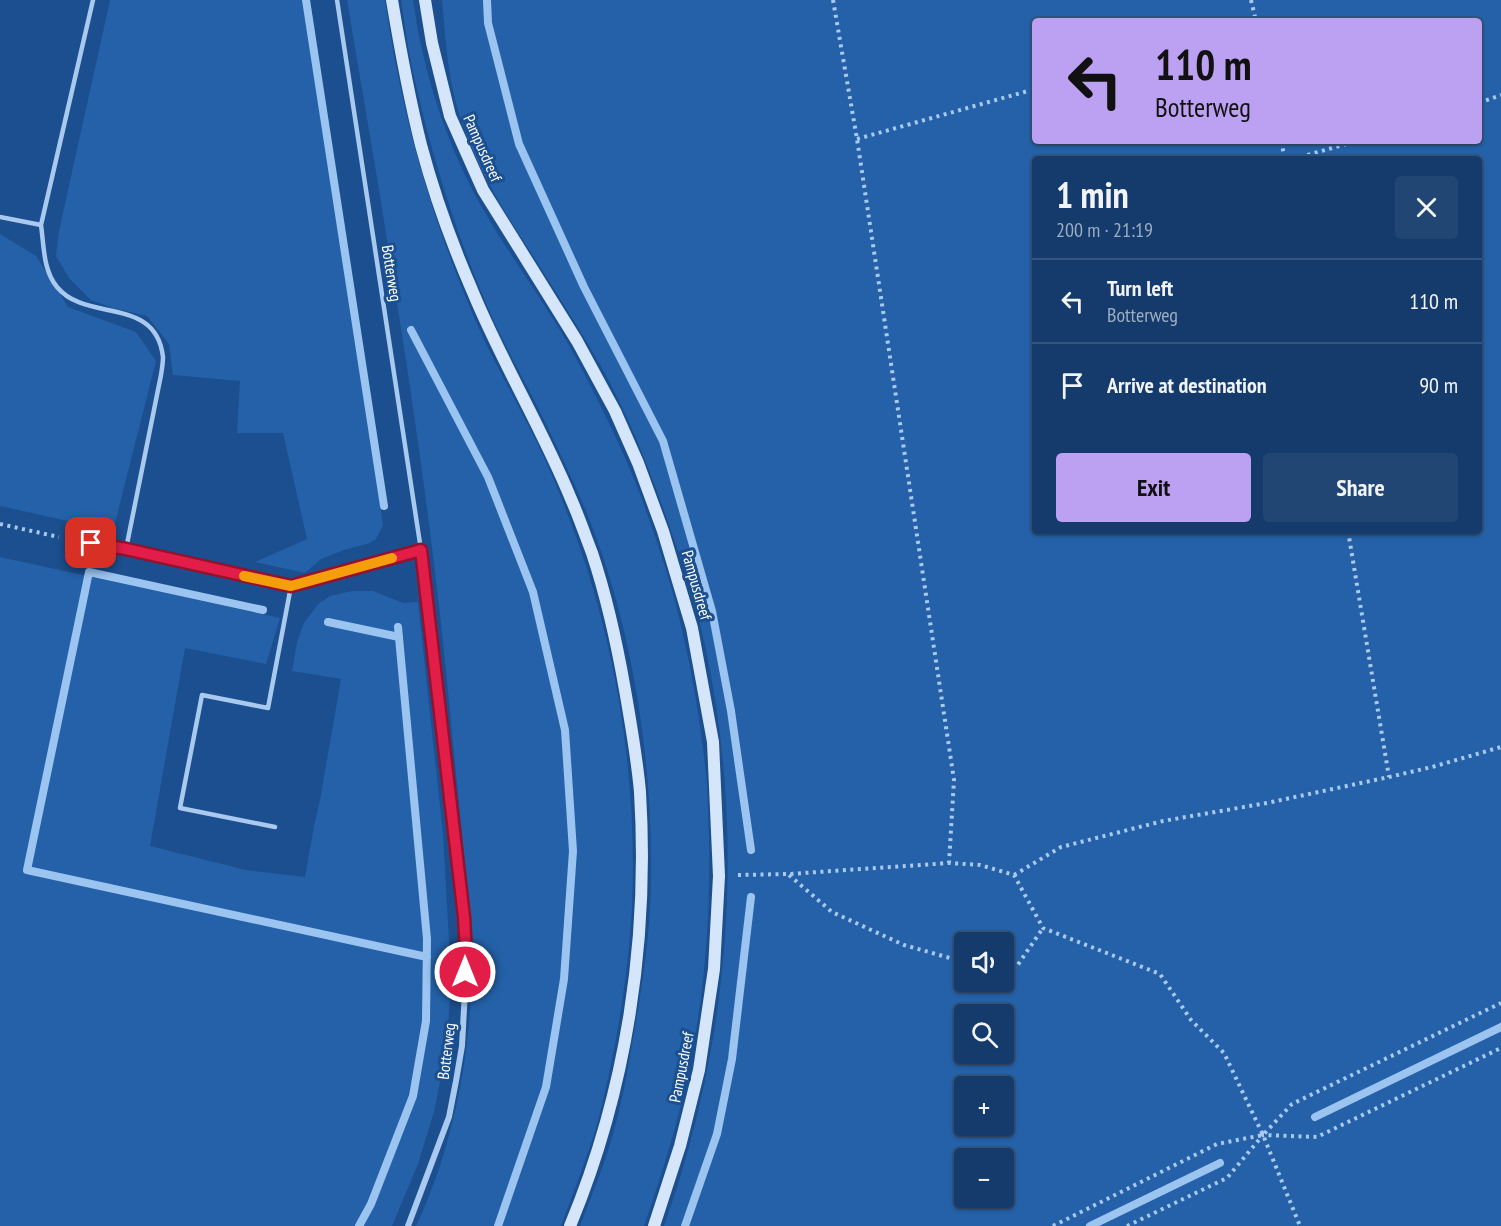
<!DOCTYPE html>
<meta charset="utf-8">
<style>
:root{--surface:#143b6b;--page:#214673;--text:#f1f3f6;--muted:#9dadc1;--line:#33557e;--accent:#bca0f2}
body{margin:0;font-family:"PT Sans Narrow",sans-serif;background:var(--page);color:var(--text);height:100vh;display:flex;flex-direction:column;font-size:22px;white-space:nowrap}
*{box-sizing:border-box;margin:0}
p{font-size:20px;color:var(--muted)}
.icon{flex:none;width:33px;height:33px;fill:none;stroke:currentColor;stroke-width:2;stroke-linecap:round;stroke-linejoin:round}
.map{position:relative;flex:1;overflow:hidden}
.side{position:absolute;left:1032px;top:156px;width:450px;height:378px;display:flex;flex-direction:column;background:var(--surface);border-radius:6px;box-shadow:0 2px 4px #0004,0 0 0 2px var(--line)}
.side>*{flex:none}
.guide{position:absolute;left:1032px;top:18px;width:450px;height:126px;border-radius:6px;box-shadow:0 2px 4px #0004,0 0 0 2px var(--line);background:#bca0f2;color:#111;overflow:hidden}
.buttons{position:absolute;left:954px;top:932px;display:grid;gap:12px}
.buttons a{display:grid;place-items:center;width:60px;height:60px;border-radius:6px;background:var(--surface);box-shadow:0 2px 4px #0004,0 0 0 2px var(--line);font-size:30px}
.pin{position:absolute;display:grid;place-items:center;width:51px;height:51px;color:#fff;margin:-26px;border-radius:12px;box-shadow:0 3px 9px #0006}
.me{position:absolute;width:66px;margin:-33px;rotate:0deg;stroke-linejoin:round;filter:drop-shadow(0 0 4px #0008)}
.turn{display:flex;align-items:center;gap:21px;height:126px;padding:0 24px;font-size:27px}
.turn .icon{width:78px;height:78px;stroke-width:2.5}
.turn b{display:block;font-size:42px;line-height:51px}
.round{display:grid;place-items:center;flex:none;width:63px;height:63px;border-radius:6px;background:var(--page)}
.summary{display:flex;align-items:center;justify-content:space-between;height:102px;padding:0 24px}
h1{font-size:36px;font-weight:700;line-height:45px}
.cta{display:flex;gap:12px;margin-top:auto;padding:12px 24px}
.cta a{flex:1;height:69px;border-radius:6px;background:var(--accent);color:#111;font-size:24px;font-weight:700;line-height:69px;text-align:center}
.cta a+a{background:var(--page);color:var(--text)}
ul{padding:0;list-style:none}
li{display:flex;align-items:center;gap:18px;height:84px;padding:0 24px;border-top:2px solid var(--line)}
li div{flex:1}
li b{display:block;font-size:22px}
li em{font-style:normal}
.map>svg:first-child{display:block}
.green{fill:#2461a8;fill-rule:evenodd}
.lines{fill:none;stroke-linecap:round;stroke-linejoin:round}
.stream{stroke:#9cc4f0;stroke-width:8}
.path{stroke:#a9c9ee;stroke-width:4;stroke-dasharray:3 4.5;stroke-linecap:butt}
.service{stroke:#a9c9ee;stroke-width:4.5}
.minor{stroke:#a9c9ee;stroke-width:6}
.secondary{stroke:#d6e6fa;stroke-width:12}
.route-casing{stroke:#92132f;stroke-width:15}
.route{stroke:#e11d48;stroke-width:10}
.slow{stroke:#f59e0b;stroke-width:10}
.labels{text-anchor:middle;stroke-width:6;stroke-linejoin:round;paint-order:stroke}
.street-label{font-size:16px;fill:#fff;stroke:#1b4f8f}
</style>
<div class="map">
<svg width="1501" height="1226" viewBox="0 0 1501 1226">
<rect width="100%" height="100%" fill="#1b4f8f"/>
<path class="green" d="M 110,0 L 310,0 L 383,525 L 376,539 L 370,543 L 344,550 L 321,559 L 305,573 L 255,562 L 307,539 L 283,433 L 237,433 L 240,381 L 173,375 L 169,344 L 147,316 L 113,308 L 91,300 L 69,278 L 56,256 L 59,231 Z
M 347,0 L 385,0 C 401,117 438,243 489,350 C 505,382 523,414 539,447 C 550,469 560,494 569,518 C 616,639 638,778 632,908 C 628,978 616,1049 599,1117 C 589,1154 574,1190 561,1226 L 416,1226 C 455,1144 475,1037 471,947 C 467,872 458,797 451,723 C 437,567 415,413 390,259 C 377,172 361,86 347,0 Z
M 401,0 L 413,0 C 416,15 417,30 421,45 C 433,101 454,159 483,209 C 512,260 548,306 576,358 C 599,402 622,447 640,494 C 656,538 672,584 682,630 C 694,681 702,732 707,784 C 708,802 708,819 709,837 C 711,919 704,1002 686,1082 C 676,1131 660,1179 644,1226 L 580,1226 C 593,1192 607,1158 616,1123 C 625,1088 631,1051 637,1016 C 643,980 648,944 650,907 C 656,778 635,631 586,511 C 570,473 552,436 534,400 C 521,375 508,351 496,326 C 460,246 433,162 414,76 C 408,51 405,25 401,0 Z
M 442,0 L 1501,0 L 1501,1226 L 664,1226 C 730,1042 746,841 706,650 C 697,605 682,562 667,519 C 649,468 629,417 603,370 C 582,332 558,296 535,259 C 503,210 471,160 456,103 C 447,70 445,34 442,0 ZM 1035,21 L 1479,21 L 1479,141 L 1035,141 ZM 1035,159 L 1479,159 L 1479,531 L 1035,531 ZM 964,942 L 1004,942 L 1004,981 L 964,981 ZM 964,1014 L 1004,1014 L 1004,1053 L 964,1053 ZM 964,1086 L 1004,1086 L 1004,1125 L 964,1125 ZM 964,1158 L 1004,1158 L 1004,1197 L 964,1197 Z
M 0,234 L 36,256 L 68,307 L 136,332 L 156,361 L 113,531 L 0,506 Z
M 0,557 L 280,618 L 266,664 L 185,648 L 150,846 L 246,870 L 305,877 L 314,826 L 320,800 L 341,679 L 292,671 L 297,642 L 304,623 L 318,604 L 330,596 L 352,591 L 373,591 L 403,603 L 418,602 L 443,834 L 451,975 L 447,1047 L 434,1112 L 418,1164 L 392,1226 L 0,1226 Z"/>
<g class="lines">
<path class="stream" d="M 306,0 L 384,506
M 487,0 L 488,23 L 519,144 L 584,287 L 663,441 L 712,611 L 731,711 L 751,850
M 411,330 L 488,477 L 533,592 L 565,730 L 573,851 L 564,979 L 546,1087 L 498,1226
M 263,610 L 89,572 L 27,870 L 427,957
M 328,622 L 399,637
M 1315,1117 L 1501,1027
M 359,1226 L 371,1204 L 413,1096 L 426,1021 L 427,939 L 398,627
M 685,1226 L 717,1134 L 732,1059 L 751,897
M 1090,1226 L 1220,1163"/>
<path class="path" d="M 833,0 L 857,139 L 954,780 L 949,863
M 1251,0 L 1256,21
M 1479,103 L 1501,95
M 857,139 L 1035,89
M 1281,141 L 1285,159
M 1293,159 L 1357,141
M 0,524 L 59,537
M 1348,531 L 1389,777
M 738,875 L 789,874 L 949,863 L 980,865 L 1014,875 L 1043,928 L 1160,974 L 1191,1020 L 1224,1053 L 1263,1135 L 1300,1226
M 789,875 L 832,912 L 904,945 L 964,962
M 1014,875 L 1061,847 L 1163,821 L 1267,803 L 1389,777 L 1432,767 L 1501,747
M 1004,966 L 1017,966 L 1043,928
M 1053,1226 L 1217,1144 L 1263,1135 L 1292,1104 L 1501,1003
M 1127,1226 L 1227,1178 L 1263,1135 L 1317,1137 L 1501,1048"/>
<path class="service" d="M 93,0 L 41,225 C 44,246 43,270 57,287 C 86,323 156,295 163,357 C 163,363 162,369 161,375 L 126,549
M 337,0 L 421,550
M 0,217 L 41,225
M 275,827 L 180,808 L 202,695 L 268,708 L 291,586"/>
<path class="minor" d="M 74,540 L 126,549 L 291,586 L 421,550 L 464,917 L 466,954 L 465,990 L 462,1046 L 456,1081 L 449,1117 L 408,1226"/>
<path class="secondary" d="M 392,0 C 400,48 409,97 421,145 C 434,194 452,244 472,290 C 501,361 542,428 571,499 C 579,517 585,535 592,553 C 607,598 617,644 625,690 C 631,724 637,758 640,792 C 649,940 627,1089 570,1226
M 425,0 L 432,43 L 450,116 L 483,190 L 577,341 L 615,411 L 638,463 L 663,531 L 692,628 L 713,742 L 719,876 L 714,969 L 699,1070 L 680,1146 L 654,1226"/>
</g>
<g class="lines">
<g class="route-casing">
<path id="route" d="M 91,543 L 126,549 L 291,586 L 421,550 L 464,917 L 466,954 L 465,972"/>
</g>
<use href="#route" class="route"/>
<path class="slow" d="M 244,576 L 291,586 L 392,558"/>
</g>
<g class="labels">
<g class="street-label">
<text transform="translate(483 148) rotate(66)" y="6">Pampusdreef</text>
<text transform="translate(392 273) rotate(81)" y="6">Botterweg</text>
<text transform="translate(697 585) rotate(74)" y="6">Pampusdreef</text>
<text transform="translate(446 1051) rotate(-83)" y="6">Botterweg</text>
<text transform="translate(681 1067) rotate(-79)" y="6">Pampusdreef</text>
</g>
</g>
</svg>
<div class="buttons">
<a><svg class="icon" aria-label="sound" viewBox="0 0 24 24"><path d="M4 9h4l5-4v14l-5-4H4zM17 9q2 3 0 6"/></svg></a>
<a><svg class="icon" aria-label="search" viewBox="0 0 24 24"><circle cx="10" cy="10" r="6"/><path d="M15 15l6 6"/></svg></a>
<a>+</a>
<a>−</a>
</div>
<div class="pin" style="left:91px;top:543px;background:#d93025"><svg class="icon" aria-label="arrive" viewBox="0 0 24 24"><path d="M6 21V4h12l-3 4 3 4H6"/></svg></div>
<svg class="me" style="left:465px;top:972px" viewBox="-20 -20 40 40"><circle r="17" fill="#e11d48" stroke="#fff" stroke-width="3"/><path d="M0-11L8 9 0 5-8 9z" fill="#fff"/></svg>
<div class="guide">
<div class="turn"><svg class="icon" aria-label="left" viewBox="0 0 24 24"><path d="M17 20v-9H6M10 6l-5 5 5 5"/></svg><div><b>110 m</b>Botterweg</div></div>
</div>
<section class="side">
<div class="summary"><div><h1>1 min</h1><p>200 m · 21:19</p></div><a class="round"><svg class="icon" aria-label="close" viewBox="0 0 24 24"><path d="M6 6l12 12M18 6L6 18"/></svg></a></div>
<ul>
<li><svg class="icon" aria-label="left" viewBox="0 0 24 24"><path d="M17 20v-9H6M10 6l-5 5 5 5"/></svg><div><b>Turn left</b><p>Botterweg</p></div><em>110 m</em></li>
<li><svg class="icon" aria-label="arrive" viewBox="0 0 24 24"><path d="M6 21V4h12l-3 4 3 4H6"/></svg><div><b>Arrive at destination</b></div><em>90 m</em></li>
</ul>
<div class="cta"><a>Exit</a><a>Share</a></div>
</section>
</div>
